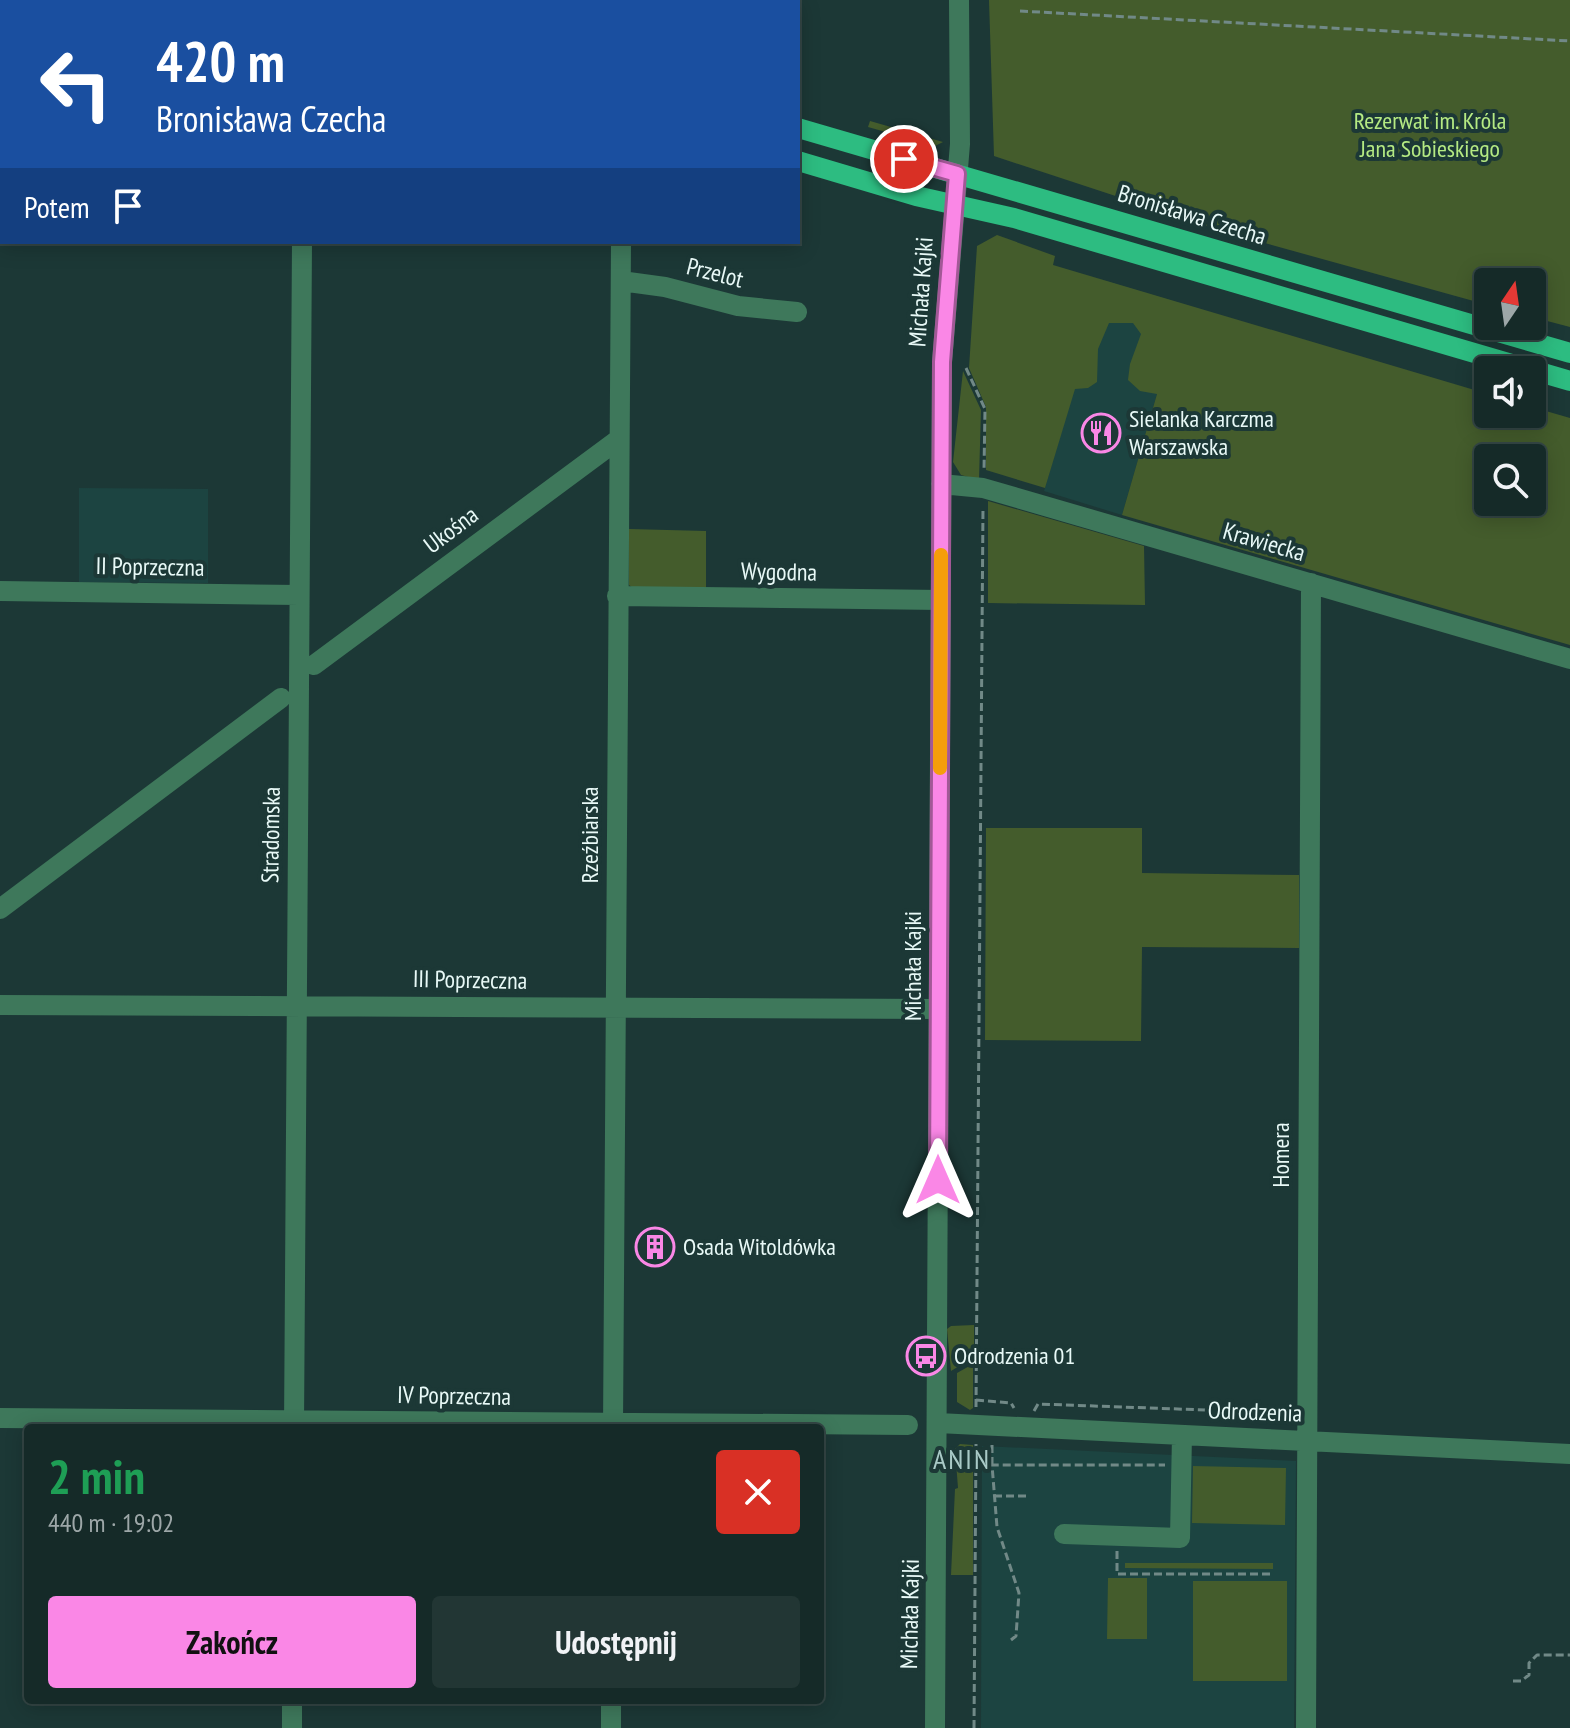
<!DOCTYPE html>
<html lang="pl">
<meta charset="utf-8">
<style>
:root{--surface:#152a28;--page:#223634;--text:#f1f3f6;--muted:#9da7a8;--line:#344645;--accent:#fa87e6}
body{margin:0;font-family:"PT Sans Narrow",sans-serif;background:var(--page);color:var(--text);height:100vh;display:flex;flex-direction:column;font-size:30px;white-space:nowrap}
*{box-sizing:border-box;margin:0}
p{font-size:26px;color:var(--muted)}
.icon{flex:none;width:44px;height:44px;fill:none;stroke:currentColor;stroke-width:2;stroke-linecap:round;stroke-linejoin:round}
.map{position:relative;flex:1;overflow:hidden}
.details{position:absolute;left:24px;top:1424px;width:800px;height:280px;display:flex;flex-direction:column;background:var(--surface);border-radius:8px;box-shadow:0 4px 20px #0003,0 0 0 2px var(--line)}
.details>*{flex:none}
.banner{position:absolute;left:0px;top:0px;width:800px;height:244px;box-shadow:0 4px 20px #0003,0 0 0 2px var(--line);background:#1a4fa0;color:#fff;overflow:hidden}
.needle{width:52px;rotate:13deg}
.fabs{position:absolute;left:1474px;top:268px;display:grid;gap:16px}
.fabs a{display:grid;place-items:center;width:72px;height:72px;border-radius:8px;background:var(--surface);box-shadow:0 4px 20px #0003,0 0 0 2px var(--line);font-size:40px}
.pin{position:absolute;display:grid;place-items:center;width:68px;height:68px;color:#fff;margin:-34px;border:4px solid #fff;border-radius:50%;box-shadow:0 2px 8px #0007}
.me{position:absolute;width:88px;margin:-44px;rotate:0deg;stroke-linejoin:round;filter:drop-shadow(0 0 6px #0008)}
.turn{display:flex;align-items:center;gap:28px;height:168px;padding:0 24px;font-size:36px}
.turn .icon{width:104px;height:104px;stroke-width:2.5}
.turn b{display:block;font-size:56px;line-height:68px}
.then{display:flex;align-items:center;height:76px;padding:0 24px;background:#0003;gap:16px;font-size:30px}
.round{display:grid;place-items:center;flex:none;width:84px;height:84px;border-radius:8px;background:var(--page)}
.head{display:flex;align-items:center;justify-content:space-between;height:136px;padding:0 24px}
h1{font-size:48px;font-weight:700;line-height:60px;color:#1e9e55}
.button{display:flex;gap:16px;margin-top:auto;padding:16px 24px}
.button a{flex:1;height:92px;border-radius:8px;background:var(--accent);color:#111;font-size:32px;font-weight:700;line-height:92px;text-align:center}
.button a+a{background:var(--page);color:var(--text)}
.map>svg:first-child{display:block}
.built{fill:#1c4441}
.green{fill:#445c2c;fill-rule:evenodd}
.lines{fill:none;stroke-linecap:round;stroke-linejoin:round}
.path{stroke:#718987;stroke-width:3;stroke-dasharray:8 4;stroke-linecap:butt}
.minor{stroke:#3e785b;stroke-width:20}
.major{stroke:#2dbc81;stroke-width:20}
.route-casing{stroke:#a25896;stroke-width:20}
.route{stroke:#fa87e6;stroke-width:14}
.slow{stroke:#f59e0b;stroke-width:14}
.labels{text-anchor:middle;stroke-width:8;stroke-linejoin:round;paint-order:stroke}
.park-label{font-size:24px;fill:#b5ea83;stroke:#1c3836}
.street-label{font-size:24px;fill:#e8f9f7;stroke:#1c3836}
.poi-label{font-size:24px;fill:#e8f9f7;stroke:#1c3836;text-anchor:start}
.quarter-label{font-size:28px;letter-spacing:2px;fill:#a9cac7;stroke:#1c3836}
</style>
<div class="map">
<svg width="1570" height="1728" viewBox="0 0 1570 1728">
<rect width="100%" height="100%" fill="#1c3836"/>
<path class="built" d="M 1106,281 L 1183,304 L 1122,515 L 1044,491 Z
M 79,488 L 208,489 L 208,583 L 79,582 Z
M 982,1446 L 1296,1461 L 1294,1728 L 981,1728 Z"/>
<path class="green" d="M 989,0 L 1570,0 L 1570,327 L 1532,317 L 1532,282 L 1488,282 L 1488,305 L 1225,232 L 994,156 Z
M 870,121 L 943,142 L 935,146 L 868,127 Z
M 997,235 L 1055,256 L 1053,265 L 1488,394 L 1488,414 L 1532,414 L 1532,407 L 1570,418 L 1570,645 L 1122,515 L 1157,394 L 1140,391 L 1128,380 L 1130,364 L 1141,334 L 1133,323 L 1109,323 L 1098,349 L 1097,382 L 1088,388 L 1075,389 L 1045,488 L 986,470 L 986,407 L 969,368 L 977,246 ZM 1488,458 L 1532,458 L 1532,502 L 1488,502 Z
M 963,371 L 981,410 L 979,480 L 961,475 L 953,462 Z
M 988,501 L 1144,546 L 1145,605 L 988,603 Z
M 629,529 L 706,531 L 706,590 L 634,589 L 629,585 Z
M 986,828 L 1142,828 L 1142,873 L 1299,875 L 1299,948 L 1142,947 L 1141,1041 L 985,1040 Z
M 974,1325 L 974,1357 L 951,1371 L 947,1329 L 951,1326 Z
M 973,1364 L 973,1408 L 970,1410 L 957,1402 L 957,1373 Z
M 960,1444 L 973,1445 L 973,1575 L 951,1575 L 955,1489 L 958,1488 L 955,1449 Z
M 1193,1466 L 1286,1468 L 1285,1525 L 1192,1523 Z
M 1125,1563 L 1273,1563 L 1273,1569 L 1125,1568 Z
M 1108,1578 L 1147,1578 L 1147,1639 L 1107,1639 Z
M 1193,1581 L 1287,1581 L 1287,1681 L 1193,1681 Z"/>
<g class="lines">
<path class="path" d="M 1020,11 L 1570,41
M 966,368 L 985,409 L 984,471
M 976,1400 L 1011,1403 L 1014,1408
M 976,1407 L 983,507
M 1034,1411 L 1038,1404 L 1290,1413
M 992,1445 L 992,1465
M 994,1496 L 1028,1496
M 1117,1551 L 1117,1574 L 1273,1574
M 1011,1640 L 1016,1636 L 1019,1593 L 997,1527 L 992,1465 L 1165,1465
M 1513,1681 L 1521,1681 L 1529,1675 L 1529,1663 L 1537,1655 L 1570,1655
M 974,1728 L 976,1444"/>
<path class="minor" d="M 0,175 L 2,175
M 621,281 L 665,287 L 738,306 L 797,312
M 941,484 L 983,488 L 1570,659
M 0,591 L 299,595
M 617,596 L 941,600
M 314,665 L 619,439
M 0,909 L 281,698
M 0,1005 L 939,1009
M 0,1418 L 908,1425
M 938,1423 L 1570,1454
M 294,1428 L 302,242
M 613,1428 L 621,242
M 1064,1534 L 1180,1538 L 1182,1435
M 292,1728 L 292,1700
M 611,1728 L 611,1700
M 935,1728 L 942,362 L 960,144 L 959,0
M 1306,1728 L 1311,583"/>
<path class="major" d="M 267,0 L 274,2
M 362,0 L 369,2
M 798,128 L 1570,353
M 798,161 L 916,196 L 1014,218 L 1570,381"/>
</g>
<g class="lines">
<g class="route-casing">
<path id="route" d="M 904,159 L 957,174 L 942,362 L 938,1180"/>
</g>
<use href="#route" class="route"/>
<path class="slow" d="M 940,768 L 941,555"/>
</g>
<defs>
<g id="restaurant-ring" transform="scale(2)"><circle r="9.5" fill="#1c3836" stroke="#fa87e6" stroke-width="1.5"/><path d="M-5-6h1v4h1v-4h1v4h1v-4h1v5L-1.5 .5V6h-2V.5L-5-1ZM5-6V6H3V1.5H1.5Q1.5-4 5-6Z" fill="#fa87e6"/></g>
<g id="building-ring" transform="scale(2)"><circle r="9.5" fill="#1c3836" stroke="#fa87e6" stroke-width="1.5"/><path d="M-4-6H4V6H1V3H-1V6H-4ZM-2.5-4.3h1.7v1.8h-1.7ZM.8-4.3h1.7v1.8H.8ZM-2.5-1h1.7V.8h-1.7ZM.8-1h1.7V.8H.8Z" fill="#fa87e6"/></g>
<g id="bus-ring" transform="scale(2)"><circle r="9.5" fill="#1c3836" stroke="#fa87e6" stroke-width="1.5"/><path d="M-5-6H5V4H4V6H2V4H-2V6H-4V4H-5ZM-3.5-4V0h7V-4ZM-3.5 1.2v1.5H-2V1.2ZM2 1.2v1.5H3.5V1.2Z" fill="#fa87e6"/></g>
</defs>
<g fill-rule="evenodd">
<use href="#restaurant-ring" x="1101" y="433"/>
<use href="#building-ring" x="655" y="1247"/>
<use href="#bus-ring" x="926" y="1356"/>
</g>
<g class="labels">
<g class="park-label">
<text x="1430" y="129">Rezerwat im. Króla<tspan x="1430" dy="28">Jana Sobieskiego</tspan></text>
</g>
<g class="street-label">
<text transform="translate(1192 215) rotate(17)" y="8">Bronisława Czecha</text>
<text transform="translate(715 273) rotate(14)" y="8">Przelot</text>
<text transform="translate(921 292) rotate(-86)" y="8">Michała Kajki</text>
<text transform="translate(451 530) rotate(-37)" y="8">Ukośna</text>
<text transform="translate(1264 542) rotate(16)" y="8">Krawiecka</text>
<text transform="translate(150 567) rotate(1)" y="8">II Poprzeczna</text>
<text transform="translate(779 572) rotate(1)" y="8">Wygodna</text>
<text transform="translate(271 835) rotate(-89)" y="8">Stradomska</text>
<text transform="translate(590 835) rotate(-90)" y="8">Rzeźbiarska</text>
<text transform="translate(913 966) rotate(-90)" y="8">Michała Kajki</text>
<text transform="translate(470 980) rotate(1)" y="8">III Poprzeczna</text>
<text transform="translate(1281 1155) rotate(-90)" y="8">Homera</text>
<text transform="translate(454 1396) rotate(1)" y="8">IV Poprzeczna</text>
<text transform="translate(1255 1412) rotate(2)" y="8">Odrodzenia</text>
<text transform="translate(910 1614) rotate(-89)" y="8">Michała Kajki</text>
</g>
<g class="poi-label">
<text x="1129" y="427">Sielanka Karczma<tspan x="1129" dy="28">Warszawska</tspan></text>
<text x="683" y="1255">Osada Witoldówka</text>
<text x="954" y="1364">Odrodzenia 01</text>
</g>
<g class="quarter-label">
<text x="962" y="1469">ANIN</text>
</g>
</g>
</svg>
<div class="fabs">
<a><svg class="needle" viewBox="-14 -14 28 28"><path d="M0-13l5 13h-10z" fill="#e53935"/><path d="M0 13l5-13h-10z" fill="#9da7a8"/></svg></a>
<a><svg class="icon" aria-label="sound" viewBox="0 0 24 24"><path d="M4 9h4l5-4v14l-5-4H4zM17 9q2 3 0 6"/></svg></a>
<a><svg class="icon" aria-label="search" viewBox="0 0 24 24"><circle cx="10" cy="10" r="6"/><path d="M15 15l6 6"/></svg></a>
</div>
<div class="pin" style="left:904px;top:159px;background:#d93025"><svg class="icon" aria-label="arrive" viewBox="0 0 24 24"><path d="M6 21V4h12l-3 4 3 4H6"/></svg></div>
<svg class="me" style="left:938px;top:1180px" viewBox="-20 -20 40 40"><path d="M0-17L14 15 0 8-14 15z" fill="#fa87e6" stroke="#fff" stroke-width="4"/></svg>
<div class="banner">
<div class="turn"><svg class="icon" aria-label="left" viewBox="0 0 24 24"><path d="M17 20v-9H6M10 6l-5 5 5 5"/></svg><div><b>420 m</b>Bronisława Czecha</div></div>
<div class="then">Potem<svg class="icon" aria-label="arrive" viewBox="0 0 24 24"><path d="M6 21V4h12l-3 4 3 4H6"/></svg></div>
</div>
<section class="details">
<div class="head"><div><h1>2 min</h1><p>440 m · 19:02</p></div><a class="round" style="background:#d93025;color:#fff"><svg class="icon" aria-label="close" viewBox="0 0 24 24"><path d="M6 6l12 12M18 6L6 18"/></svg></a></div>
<div class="button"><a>Zakończ</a><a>Udostępnij</a></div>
</section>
</div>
